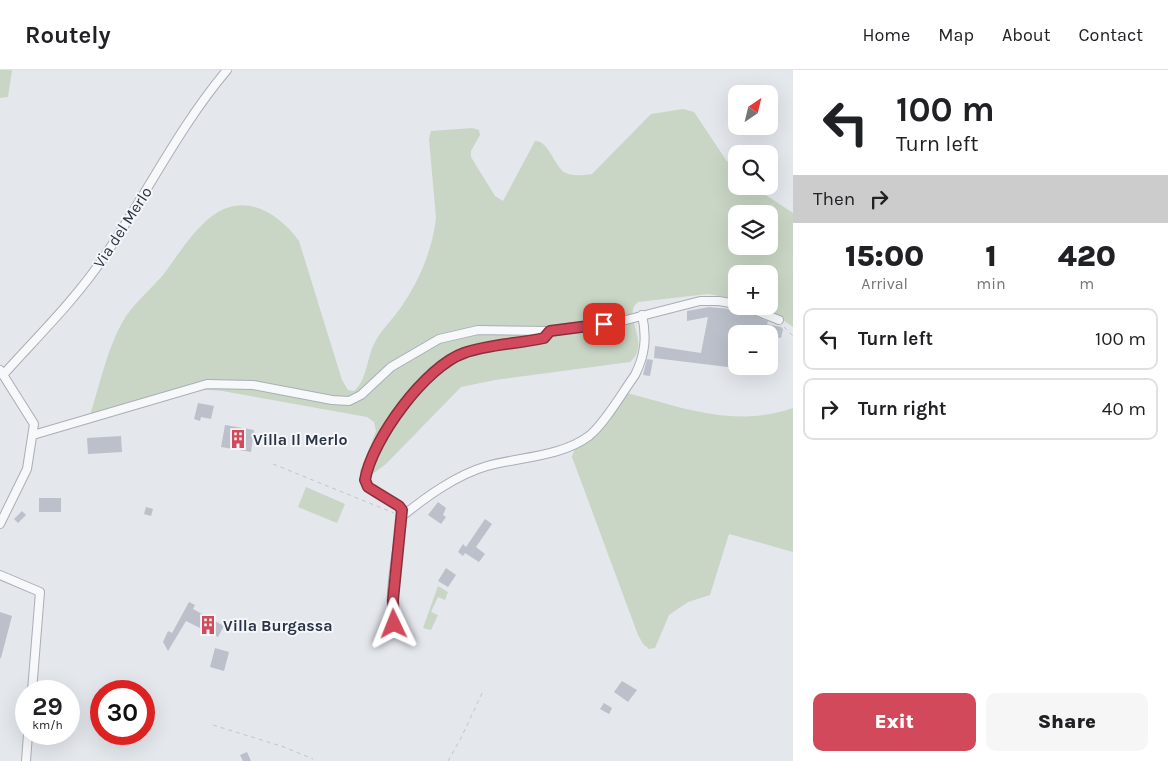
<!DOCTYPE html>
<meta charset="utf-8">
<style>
:root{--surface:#fff;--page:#f6f6f6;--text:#202124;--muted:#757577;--line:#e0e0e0;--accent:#d1495b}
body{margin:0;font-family:Karla,sans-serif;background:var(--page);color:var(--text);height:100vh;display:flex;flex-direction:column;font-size:19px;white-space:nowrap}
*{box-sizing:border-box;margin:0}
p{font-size:16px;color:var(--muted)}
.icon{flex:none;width:28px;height:28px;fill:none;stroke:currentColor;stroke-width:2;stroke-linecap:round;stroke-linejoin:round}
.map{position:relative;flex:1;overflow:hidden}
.details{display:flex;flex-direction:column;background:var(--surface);width:375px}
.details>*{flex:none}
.hud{background:#fff;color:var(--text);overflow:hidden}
.needle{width:32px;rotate:35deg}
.buttons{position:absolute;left:728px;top:15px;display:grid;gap:10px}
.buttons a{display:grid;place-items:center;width:50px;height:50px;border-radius:10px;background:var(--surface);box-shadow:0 5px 20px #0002;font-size:25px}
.speed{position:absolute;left:15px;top:610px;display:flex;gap:10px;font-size:25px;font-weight:700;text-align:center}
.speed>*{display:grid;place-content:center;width:65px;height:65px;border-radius:50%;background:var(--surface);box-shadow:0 5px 20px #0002;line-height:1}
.speed small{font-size:12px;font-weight:400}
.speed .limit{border:8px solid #d22;background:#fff;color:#111}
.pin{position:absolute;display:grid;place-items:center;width:42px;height:42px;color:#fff;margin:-21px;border-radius:10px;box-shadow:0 2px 8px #0006}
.me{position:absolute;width:55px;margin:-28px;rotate:358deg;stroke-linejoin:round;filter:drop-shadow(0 0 4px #0008)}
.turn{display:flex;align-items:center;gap:18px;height:105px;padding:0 20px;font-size:22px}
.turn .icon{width:65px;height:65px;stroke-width:2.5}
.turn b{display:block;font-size:35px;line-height:42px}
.then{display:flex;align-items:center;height:48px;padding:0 20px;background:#0003;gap:10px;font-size:19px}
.eta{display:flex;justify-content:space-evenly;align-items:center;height:85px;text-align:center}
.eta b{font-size:30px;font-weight:800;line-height:35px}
.cta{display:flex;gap:10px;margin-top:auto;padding:10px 20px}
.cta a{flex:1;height:58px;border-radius:10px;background:var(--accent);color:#fff;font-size:20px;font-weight:800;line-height:58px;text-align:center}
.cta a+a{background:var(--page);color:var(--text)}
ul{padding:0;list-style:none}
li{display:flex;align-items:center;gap:15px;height:62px;margin:0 10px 8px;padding:0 10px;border:2px solid var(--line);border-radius:10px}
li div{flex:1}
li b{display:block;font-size:19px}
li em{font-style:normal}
header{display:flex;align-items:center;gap:30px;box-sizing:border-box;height:70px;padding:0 25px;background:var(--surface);border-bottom:1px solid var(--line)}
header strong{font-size:24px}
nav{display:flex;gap:28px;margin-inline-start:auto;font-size:18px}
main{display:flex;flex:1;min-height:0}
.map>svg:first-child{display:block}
.green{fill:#c9d6c5;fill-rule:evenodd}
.building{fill:#bbc0ca}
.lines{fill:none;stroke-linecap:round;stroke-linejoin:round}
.minor-casing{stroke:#a9aeb7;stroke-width:10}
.path{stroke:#c2c5cb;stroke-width:1;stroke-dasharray:4 4;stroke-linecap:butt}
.minor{stroke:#f7f8fa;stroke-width:8}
.route-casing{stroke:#882f3b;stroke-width:12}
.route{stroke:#d1495b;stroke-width:9}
.labels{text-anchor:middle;stroke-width:4;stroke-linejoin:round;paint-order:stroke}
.street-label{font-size:16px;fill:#2b3445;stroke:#f4f6f9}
.poi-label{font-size:16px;font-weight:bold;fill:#2b3445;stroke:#f4f6f9;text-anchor:start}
</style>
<header>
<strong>Routely</strong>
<nav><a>Home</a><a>Map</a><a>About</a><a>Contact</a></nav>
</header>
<main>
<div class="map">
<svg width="793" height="691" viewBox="0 0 793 691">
<rect width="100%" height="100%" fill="#e4e7ec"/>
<path class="green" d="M 0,0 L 12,0 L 8,27 L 0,28 Z
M 683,39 L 694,42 L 726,90 L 736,100 L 736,116 L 752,116 L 793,143 L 793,257 L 775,244 L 758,236 L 769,236 L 769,204 L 736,204 L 736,229 L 708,224 L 638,232 C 621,245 652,274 630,292 L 495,310 L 461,317 L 386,394 L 367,408 L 360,408 L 360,401 L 376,361 L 374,352 L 367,347 L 222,321 L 179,318 L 90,345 C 100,314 107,279 123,251 C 133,234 150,220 163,205 C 179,184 195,156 218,142 C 249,123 282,147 299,171 L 342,310 L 348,320 L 354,321 C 367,311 367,286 375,272 C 383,257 397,245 405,231 C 421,207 433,176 436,148 L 429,69 L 431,61 L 472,58 L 479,60 L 480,65 L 471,81 L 471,87 L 495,126 L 503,131 L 535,71 C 548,70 554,95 564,102 C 572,107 583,105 592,104 L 651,44 ZM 736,144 L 769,144 L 769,176 L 736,176 Z
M 627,323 C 684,338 735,358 793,338 L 793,482 L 729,464 L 710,525 L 688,532 L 669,545 L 655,578 L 649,579 L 643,574 L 638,565 L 572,387 L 575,377 Z
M 306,417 L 345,434 L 337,453 L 298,437 Z
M 438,516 L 448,522 L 445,530 L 438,527 L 431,542 L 438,545 L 431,560 L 423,558 Z"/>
<path class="building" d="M 709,237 L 740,240 L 768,251 L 767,254 L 781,257 L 783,259 L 781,268 L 774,267 L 771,281 L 769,280 L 769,264 L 736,264 L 736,298 L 654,288 L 655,276 L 701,283 L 708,247 L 687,251 L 687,241 Z
M 647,289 L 653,290 L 650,306 L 643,305 Z
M 756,296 L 770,296 L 768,305 L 755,303 Z
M 198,333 L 214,336 L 211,349 L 201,347 L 200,351 L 194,349 Z
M 225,355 L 254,360 L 251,382 L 221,377 Z
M 121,366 L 122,382 L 88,384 L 87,368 Z
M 39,428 L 61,428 L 61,442 L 39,442 Z
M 438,432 L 446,438 L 443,445 L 446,447 L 441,454 L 428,445 Z
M 146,437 L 153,439 L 151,446 L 144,444 Z
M 22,441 L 26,445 L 18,453 L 14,449 Z
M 485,449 L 492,454 L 476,477 L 485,484 L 479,492 L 465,483 L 463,486 L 458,482 L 463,474 L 466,477 Z
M 446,498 L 456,505 L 448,517 L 438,511 Z
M 189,532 L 195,535 L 193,539 L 224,556 L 218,567 L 186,551 L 168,581 L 163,572 L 168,561 L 172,563 Z
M 0,542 L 12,546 L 1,588 L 0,588 Z
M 215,578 L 229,582 L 224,601 L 210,597 Z
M 622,611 L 637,620 L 628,632 L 614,622 Z
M 604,633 L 612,638 L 609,644 L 600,639 Z
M 247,682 L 251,691 L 243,691 L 240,685 Z"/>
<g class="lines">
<g class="minor-casing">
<path id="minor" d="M 744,236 L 779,250
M 0,300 L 34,354 L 27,399 L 0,454
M 3,305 C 37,267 76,229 104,187 C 146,125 179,57 227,0
M 33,365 L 207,314 L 253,315 L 332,330 L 349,331 L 361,325 L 391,297 L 439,269 L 478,260 L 550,261 L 622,251 L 700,231 L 719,231 L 736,234
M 401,447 C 426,427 456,405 487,396 C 519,387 561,387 589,366 C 605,353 622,323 635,305 C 645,285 647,267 642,245
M 0,505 L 40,522 L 32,621
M 396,558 C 384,533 401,470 402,440 C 394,426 369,427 365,409 C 372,370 426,296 464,283 C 489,274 518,274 544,267 L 550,261
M 26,691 L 28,664"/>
</g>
<path class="path" d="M 784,257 L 793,266
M 273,394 L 394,443
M 213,655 L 284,677 L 313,689
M 448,691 L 462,666 L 483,621"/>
<use href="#minor" class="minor"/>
</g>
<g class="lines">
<g class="route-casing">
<path id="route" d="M 394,554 L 393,530 L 402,440 L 399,436 L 368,417 L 365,410 C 372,369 426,296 464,283 C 489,274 518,274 544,268 L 550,261 L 604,254"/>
</g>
<use href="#route" class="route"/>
</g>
<defs>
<g id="building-bare" transform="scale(1.5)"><path d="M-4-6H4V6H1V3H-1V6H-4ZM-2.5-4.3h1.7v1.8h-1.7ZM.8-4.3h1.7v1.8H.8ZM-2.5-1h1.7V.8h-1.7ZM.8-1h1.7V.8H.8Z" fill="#d1495b" stroke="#f4f6f9" stroke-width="2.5" paint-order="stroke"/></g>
</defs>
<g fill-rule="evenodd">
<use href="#building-bare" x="238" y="369"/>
<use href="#building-bare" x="208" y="555"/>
</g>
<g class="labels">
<g class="street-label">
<text transform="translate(122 157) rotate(-57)" y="6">Via del Merlo</text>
</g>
<g class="poi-label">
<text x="253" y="375">Villa Il Merlo</text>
<text x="223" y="561">Villa Burgassa</text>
</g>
</g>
</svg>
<div class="buttons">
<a><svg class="needle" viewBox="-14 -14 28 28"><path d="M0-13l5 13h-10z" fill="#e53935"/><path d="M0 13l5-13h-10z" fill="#757577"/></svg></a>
<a><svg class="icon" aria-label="search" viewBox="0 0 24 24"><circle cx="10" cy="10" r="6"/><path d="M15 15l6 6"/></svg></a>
<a><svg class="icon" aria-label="layers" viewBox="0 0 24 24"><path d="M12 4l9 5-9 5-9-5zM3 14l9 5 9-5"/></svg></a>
<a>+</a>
<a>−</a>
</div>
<div class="speed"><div>29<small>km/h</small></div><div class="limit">30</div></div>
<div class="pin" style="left:604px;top:254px;background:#d93025"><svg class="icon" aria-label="arrive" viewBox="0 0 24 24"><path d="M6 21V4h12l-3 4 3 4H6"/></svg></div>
<svg class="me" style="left:394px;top:554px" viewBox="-20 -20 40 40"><path d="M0-17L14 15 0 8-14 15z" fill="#d1495b" stroke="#fff" stroke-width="4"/></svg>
</div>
<section class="details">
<div class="hud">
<div class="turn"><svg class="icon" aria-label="left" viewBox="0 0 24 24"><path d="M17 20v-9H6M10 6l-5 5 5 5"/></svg><div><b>100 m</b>Turn left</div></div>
<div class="then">Then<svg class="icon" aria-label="right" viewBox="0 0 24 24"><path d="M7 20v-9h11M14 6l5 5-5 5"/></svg></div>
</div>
<div class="eta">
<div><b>15:00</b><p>Arrival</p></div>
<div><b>1</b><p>min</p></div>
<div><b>420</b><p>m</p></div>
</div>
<ul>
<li><svg class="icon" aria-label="left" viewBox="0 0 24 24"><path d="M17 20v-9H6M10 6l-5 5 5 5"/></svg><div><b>Turn left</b></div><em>100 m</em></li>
<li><svg class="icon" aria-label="right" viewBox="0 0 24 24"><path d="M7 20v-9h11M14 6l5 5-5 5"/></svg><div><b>Turn right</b></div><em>40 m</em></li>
</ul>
<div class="cta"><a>Exit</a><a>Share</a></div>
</section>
</main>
